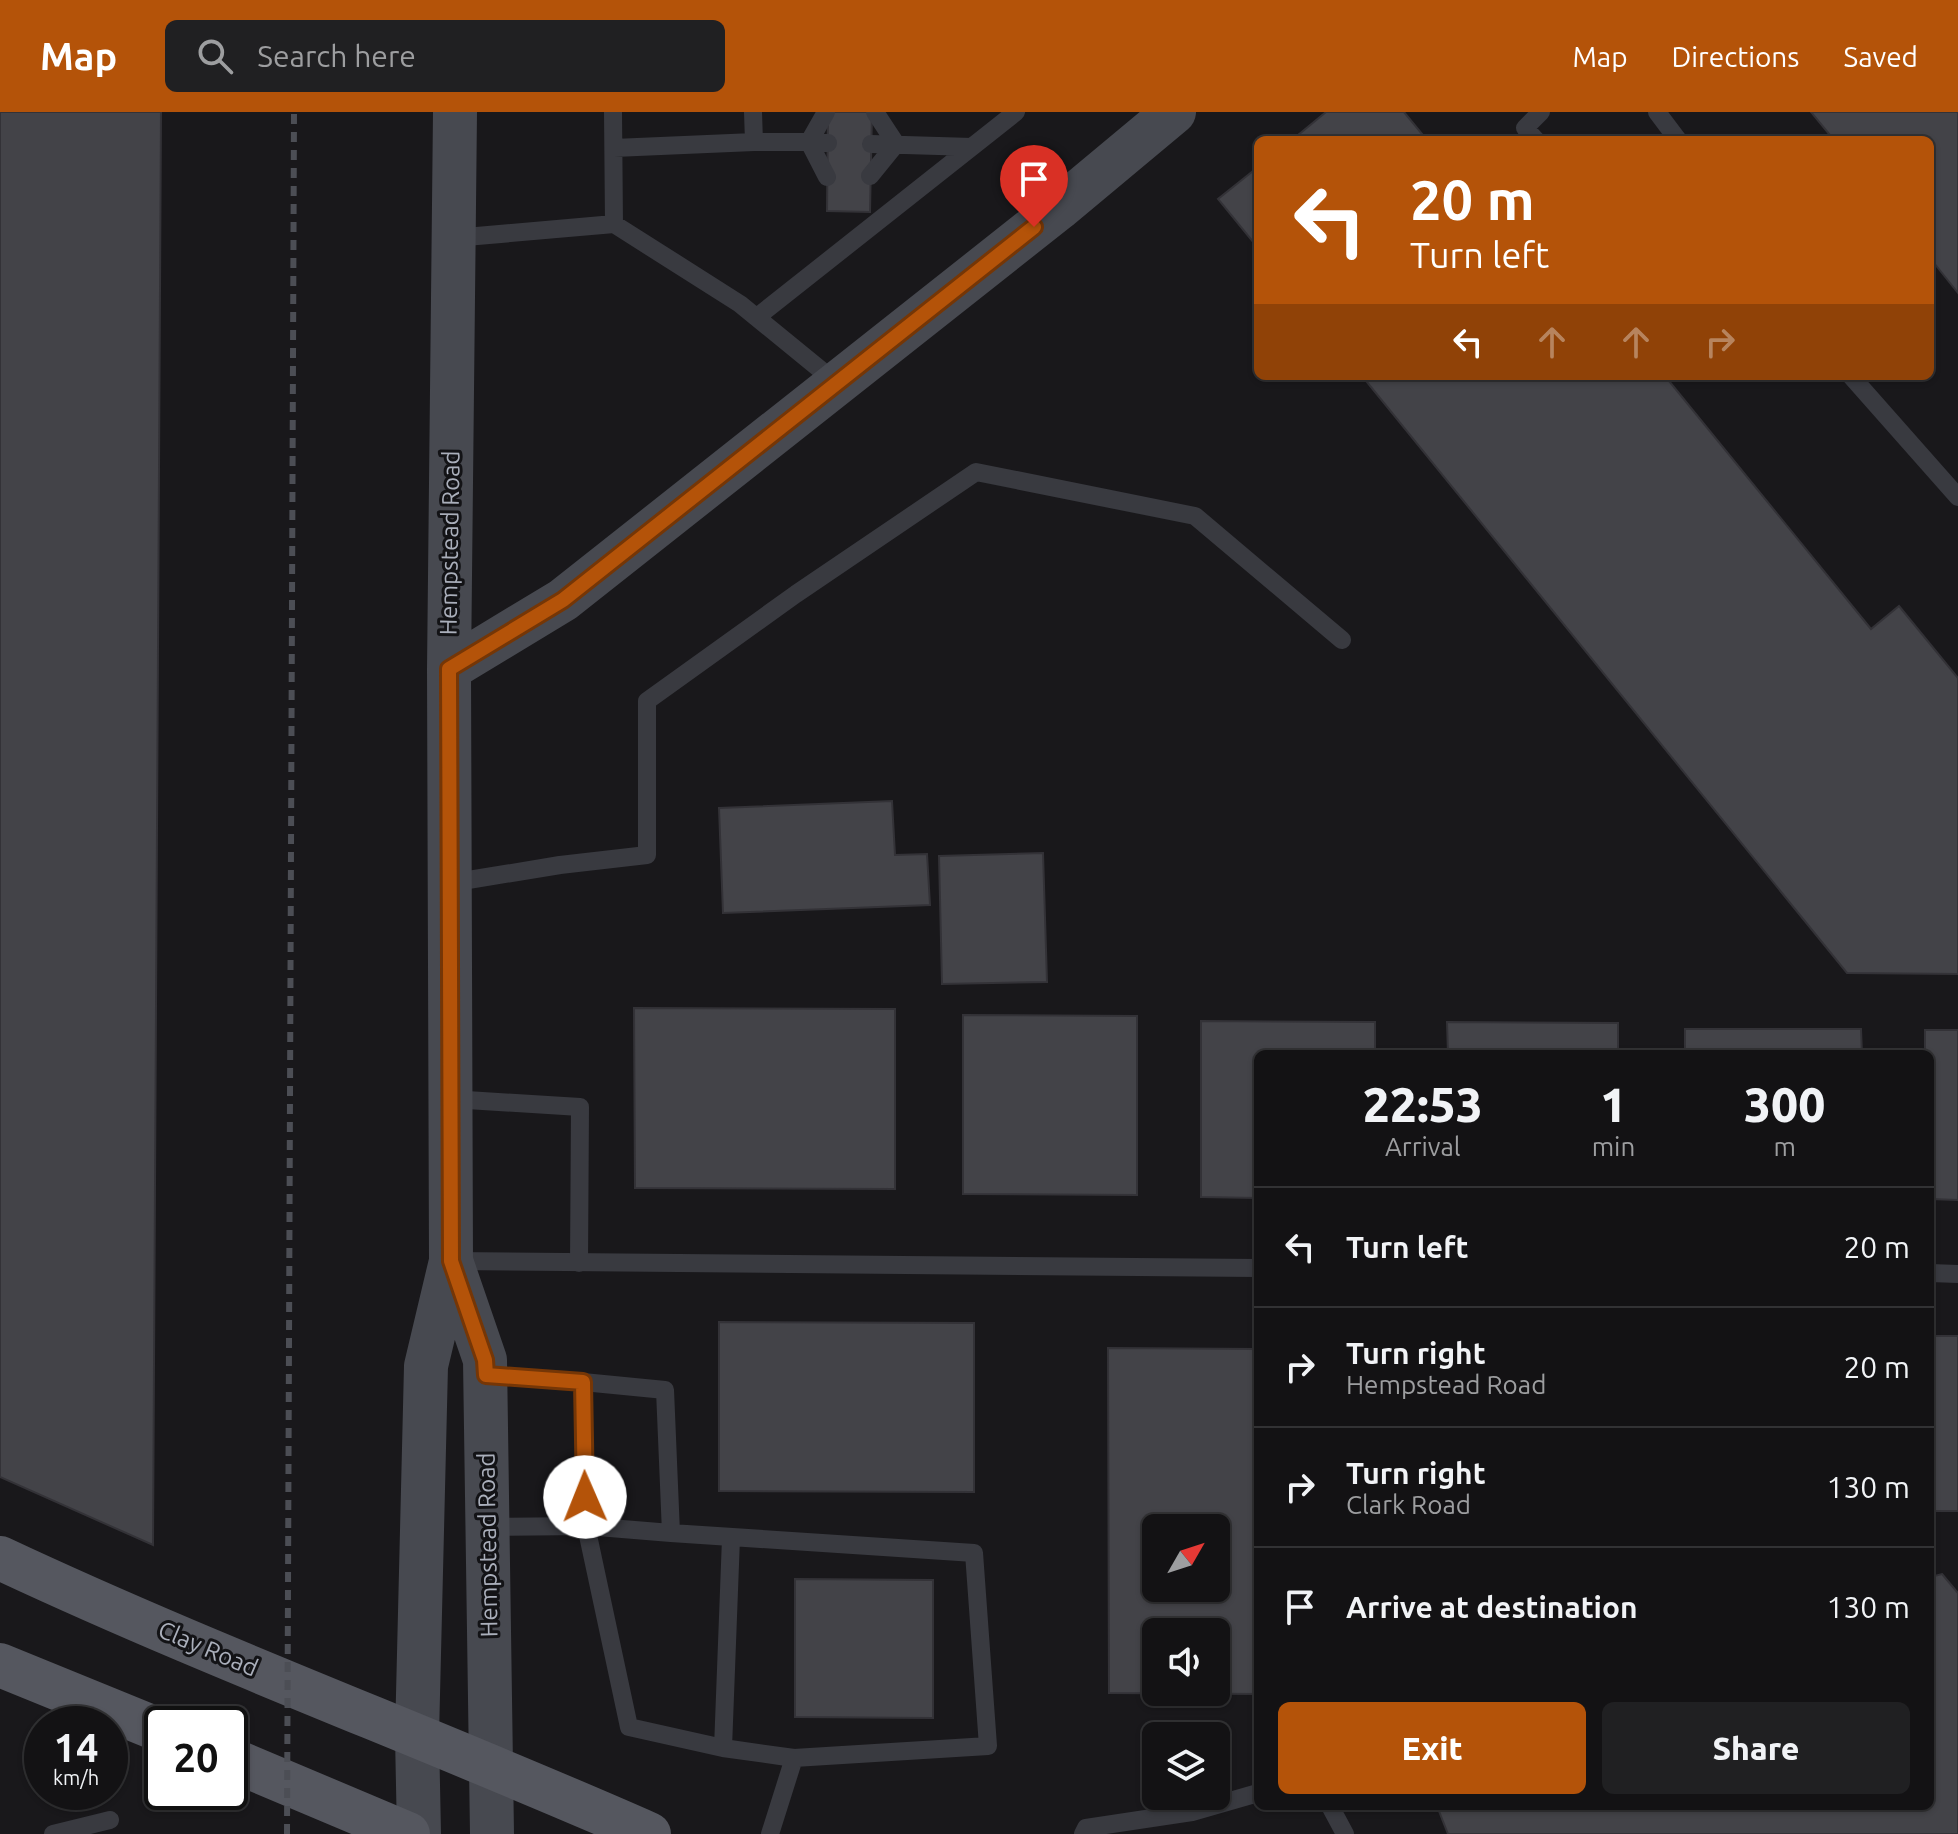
<!DOCTYPE html>
<style>
:root{--surface:#131214;--page:#202022;--text:#f1f3f6;--muted:#9d9ea0;--line:#323234;--accent:#b45309}
body{margin:0;font-family:Ubuntu,sans-serif;background:var(--page);color:var(--text);height:100vh;display:flex;flex-direction:column;font-size:30px;white-space:nowrap}
*{box-sizing:border-box;margin:0}
p{font-size:26px;color:var(--muted)}
.icon{flex:none;width:44px;height:44px;fill:none;stroke:currentColor;stroke-width:2;stroke-linecap:round;stroke-linejoin:round}
.map{position:relative;flex:1;overflow:hidden}
.sheet{position:absolute;left:1254px;top:938px;width:680px;height:760px;display:flex;flex-direction:column;background:var(--surface);border-radius:12px;box-shadow:0 2px 6px #0004,0 0 0 2px var(--line)}
.sheet>*{flex:none}
.guide{position:absolute;left:1254px;top:24px;width:680px;height:244px;border-radius:12px;box-shadow:0 2px 6px #0004,0 0 0 2px var(--line);background:#b45309;color:#fff;overflow:hidden}
.needle{width:52px;rotate:51deg}
.fabs{position:absolute;left:1142px;top:1402px;display:grid;gap:16px}
.fabs a{display:grid;place-items:center;width:88px;height:88px;border-radius:12px;background:var(--surface);box-shadow:0 2px 6px #0004,0 0 0 2px var(--line);font-size:40px}
.speed{position:absolute;left:24px;top:1594px;display:flex;gap:16px;font-size:40px;font-weight:700;text-align:center}
.speed>*{display:grid;place-content:center;width:104px;height:104px;border-radius:50%;background:var(--surface);box-shadow:0 2px 6px #0004,0 0 0 2px var(--line);line-height:1}
.speed small{font-size:20px;font-weight:400}
.speed .limit{border:4px solid #111;border-radius:12px;background:#fff;color:#111}
.pin{position:absolute;display:grid;place-items:center;width:68px;height:68px;color:#fff;margin:-82px -34px;border-radius:50% 50% 50% 0;rotate:-45deg;box-shadow:0 0 8px #0007}
.pin .icon{rotate:45deg}
.me{position:absolute;width:88px;margin:-44px;rotate:359deg;stroke-linejoin:round;filter:drop-shadow(0 0 6px #0008)}
.turn{display:flex;align-items:center;gap:28px;height:168px;padding:0 24px;font-size:36px}
.turn .icon{width:104px;height:104px;stroke-width:2.5}
.turn b{display:block;font-size:56px;line-height:68px}
.lanes{display:flex;align-items:center;height:76px;padding:0 24px;background:#0003;justify-content:center;gap:40px;direction:ltr}
.lanes .off{opacity:.35}
.eta{display:flex;justify-content:space-evenly;align-items:center;height:136px;text-align:center}
.eta b{font-size:48px;font-weight:800;line-height:56px}
.cta{display:flex;gap:16px;margin-top:auto;padding:16px 24px}
.cta a{flex:1;height:92px;border-radius:12px;background:var(--accent);color:#fff;font-size:32px;font-weight:800;line-height:92px;text-align:center}
.cta a+a{background:var(--page);color:var(--text)}
ul{padding:0;list-style:none}
li{display:flex;align-items:center;gap:24px;height:120px;padding:0 24px;border-top:2px solid var(--line)}
li div{flex:1}
li b{display:block;font-size:30px}
li em{font-style:normal}
header{display:flex;align-items:center;gap:48px;box-sizing:border-box;height:112px;padding:0 40px;background:var(--accent);color:#fff}
header strong{font-size:38px}
nav{display:flex;gap:44px;margin-inline-start:auto;font-size:28px}
.search{width:560px;height:72px;background:var(--page);display:flex;align-items:center;gap:20px;box-sizing:border-box;padding:0 28px;border-radius:12px;color:var(--muted);font-size:30px}
.map>svg:first-child{display:block}
.building{fill:#434348;stroke:#333237;stroke-width:2;fill-rule:evenodd}
.lines{fill:none;stroke-linecap:round;stroke-linejoin:round}
.lane{stroke:#393a40;stroke-width:18}
.secondary{stroke:#474950;stroke-width:44}
.primary{stroke:#55575f;stroke-width:44}
.rail{stroke:#4c4e55;stroke-width:6;stroke-dasharray:10 8;stroke-linecap:butt}
.route-casing{stroke:#753606;stroke-width:20}
.route{stroke:#b45309;stroke-width:14}
.labels{text-anchor:middle;stroke-width:6;stroke-linejoin:round;paint-order:stroke}
.street-label{font-size:24px;fill:#aaafbb;stroke:#131316}
</style>
<header>
<strong>Map</strong>
<div class="search"><svg class="icon" aria-label="search" viewBox="0 0 24 24"><circle cx="10" cy="10" r="6"/><path d="M15 15l6 6"/></svg>Search here</div>
<nav><a>Map</a><a>Directions</a><a>Saved</a></nav>
</header>
<div class="map">
<svg width="1958" height="1722" viewBox="0 0 1958 1722">
<rect width="100%" height="100%" fill="#19181b"/>
<path class="building" d="M 0,0 L 161,0 L 153,1433 L 0,1365 Z
M 828,0 L 872,0 L 870,100 L 827,99 Z
M 1326,0 L 1404,0 L 1427,28 L 1292,28 Z
M 1811,0 L 1958,0 L 1958,181 L 1930,146 L 1930,28 L 1834,28 Z
M 1258,55 L 1258,136 L 1218,87 Z
M 1362,264 L 1665,264 L 1871,517 L 1899,494 L 1958,566 L 1958,862 L 1847,861 Z
M 892,689 L 895,743 L 927,742 L 930,793 L 723,801 L 719,696 Z
M 1043,741 L 1047,870 L 942,872 L 939,744 Z
M 634,896 L 895,897 L 895,1077 L 635,1076 Z
M 963,903 L 1137,904 L 1137,1083 L 963,1082 Z
M 1201,909 L 1375,910 L 1375,942 L 1258,942 L 1258,1086 L 1201,1085 Z
M 1447,910 L 1618,911 L 1618,942 L 1448,942 Z
M 1685,917 L 1861,917 L 1862,942 L 1685,942 Z
M 1925,918 L 1958,918 L 1958,1088 L 1930,1087 L 1930,942 L 1925,942 Z
M 719,1210 L 974,1211 L 974,1380 L 719,1379 Z
M 1930,1224 L 1958,1224 L 1958,1399 L 1930,1399 Z
M 1108,1236 L 1258,1237 L 1258,1582 L 1109,1581 ZM 1156,1416 L 1216,1416 L 1216,1476 L 1156,1476 ZM 1156,1520 L 1216,1520 L 1216,1580 L 1156,1580 Z
M 1942,1462 L 1958,1481 L 1958,1722 L 1448,1722 L 1437,1694 L 1930,1694 L 1930,1465 Z
M 795,1467 L 933,1468 L 933,1606 L 795,1605 Z"/>
<g class="lines">
<path class="lane" d="M 613,0 L 614,112
M 753,0 L 754,30 L 809,30 L 826,0
M 875,0 L 896,32
M 1657,0 L 1678,28
M 1536,28 L 1525,16 L 1541,0
M 871,32 L 972,35
M 614,36 L 754,30
M 870,64 L 896,32
M 827,65 L 809,30 L 828,31
M 454,126 L 614,112 L 740,192 L 838,272
M 757,205 L 1016,0
M 1851,264 L 1958,385
M 450,771 L 560,753 L 647,743 L 647,589 L 796,482 L 976,360 L 1195,404 L 1342,528
M 451,987 L 580,995 L 579,1151
M 451,1149 L 1258,1156
M 1930,1161 L 1958,1162
M 486,1263 L 583,1270 L 586,1414 L 488,1415
M 583,1270 L 665,1278 L 671,1421 L 974,1441 L 988,1634 L 794,1646 L 770,1722
M 671,1421 L 586,1414 L 629,1615 L 723,1636 L 794,1646
M 723,1636 L 731,1426
M 1330,1694 L 1345,1722
M 53,1722 L 110,1708
M 1083,1722 L 1086,1716 L 1192,1700 L 1258,1681"/>
<path class="secondary" d="M 449,557 L 563,488 L 1059,96 L 1174,0
M 451,1149 L 485,1248 L 492,1722
M 419,1722 L 417,1624 L 426,1254 L 451,1149 L 449,557 L 455,0"/>
<path class="primary" d="M 0,1446 C 213,1546 434,1627 649,1722
M 0,1553 L 162,1619
M 230,1647 L 408,1722"/>
<path class="rail" d="M 287,1722 L 294,0"/>
</g>
<g class="lines">
<g class="route-casing">
<path id="route" d="M 585,1385 L 583,1270 L 486,1263 L 485,1248 L 451,1149 L 449,557 L 563,488 L 1034,115"/>
</g>
<use href="#route" class="route"/>
</g>
<g class="labels">
<g class="street-label">
<text transform="translate(450 431) rotate(-89)" y="8">Hempstead Road</text>
<text transform="translate(488 1433) rotate(-91)" y="8">Hempstead Road</text>
<text transform="translate(208 1537) rotate(23)" y="8">Clay Road</text>
</g>
</g>
</svg>
<div class="fabs">
<a><svg class="needle" viewBox="-14 -14 28 28"><path d="M0-13l5 13h-10z" fill="#e53935"/><path d="M0 13l5-13h-10z" fill="#9d9ea0"/></svg></a>
<a><svg class="icon" aria-label="sound" viewBox="0 0 24 24"><path d="M4 9h4l5-4v14l-5-4H4zM17 9q2 3 0 6"/></svg></a>
<a><svg class="icon" aria-label="layers" viewBox="0 0 24 24"><path d="M12 4l9 5-9 5-9-5zM3 14l9 5 9-5"/></svg></a>
</div>
<div class="speed"><div>14<small>km/h</small></div><div class="limit">20</div></div>
<div class="pin" style="left:1034px;top:115px;background:#d93025"><svg class="icon" aria-label="arrive" viewBox="0 0 24 24"><path d="M6 21V4h12l-3 4 3 4H6"/></svg></div>
<svg class="me" style="left:585px;top:1385px" viewBox="-20 -20 40 40"><circle r="19" fill="#fff"/><path d="M0-13L10 11 0 6-10 11z" fill="#b45309"/></svg>
<div class="guide">
<div class="turn"><svg class="icon" aria-label="left" viewBox="0 0 24 24"><path d="M17 20v-9H6M10 6l-5 5 5 5"/></svg><div><b>20 m</b>Turn left</div></div>
<div class="lanes"><svg class="icon" aria-label="left" viewBox="0 0 24 24"><path d="M17 20v-9H6M10 6l-5 5 5 5"/></svg><svg class="icon off" aria-label="ahead" viewBox="0 0 24 24"><path d="M12 20V5M6 11l6-6 6 6"/></svg><svg class="icon off" aria-label="ahead" viewBox="0 0 24 24"><path d="M12 20V5M6 11l6-6 6 6"/></svg><svg class="icon off" aria-label="right" viewBox="0 0 24 24"><path d="M7 20v-9h11M14 6l5 5-5 5"/></svg></div>
</div>
<section class="sheet">
<div class="eta">
<div><b>22:53</b><p>Arrival</p></div>
<div><b>1</b><p>min</p></div>
<div><b>300</b><p>m</p></div>
</div>
<ul>
<li><svg class="icon" aria-label="left" viewBox="0 0 24 24"><path d="M17 20v-9H6M10 6l-5 5 5 5"/></svg><div><b>Turn left</b></div><em>20 m</em></li>
<li><svg class="icon" aria-label="right" viewBox="0 0 24 24"><path d="M7 20v-9h11M14 6l5 5-5 5"/></svg><div><b>Turn right</b><p>Hempstead Road</p></div><em>20 m</em></li>
<li><svg class="icon" aria-label="right" viewBox="0 0 24 24"><path d="M7 20v-9h11M14 6l5 5-5 5"/></svg><div><b>Turn right</b><p>Clark Road</p></div><em>130 m</em></li>
<li><svg class="icon" aria-label="arrive" viewBox="0 0 24 24"><path d="M6 21V4h12l-3 4 3 4H6"/></svg><div><b>Arrive at destination</b></div><em>130 m</em></li>
</ul>
<div class="cta"><a>Exit</a><a>Share</a></div>
</section>
</div>
